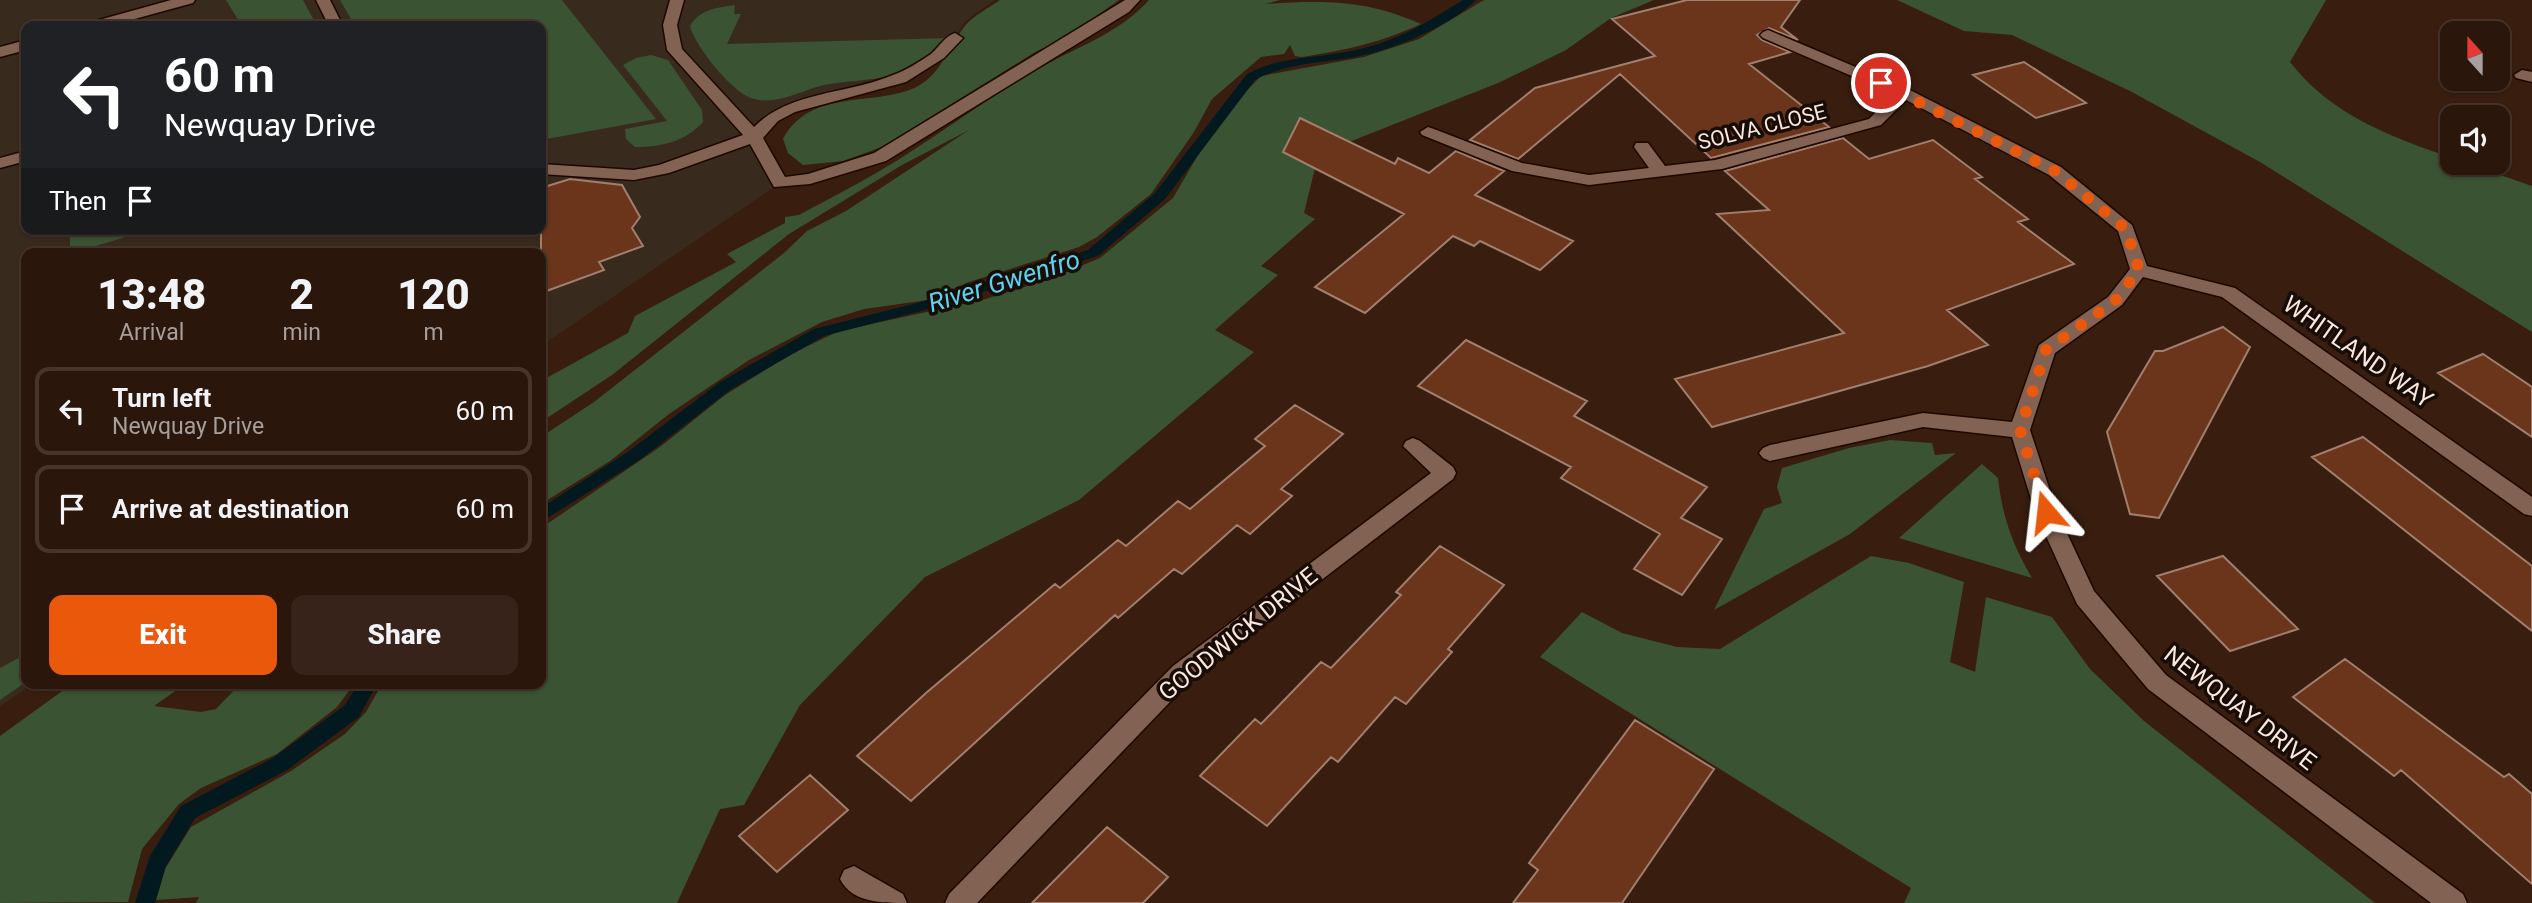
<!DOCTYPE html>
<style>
:root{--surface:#2b160b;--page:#372319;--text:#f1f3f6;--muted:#a69f9d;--line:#47352c;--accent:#ea580c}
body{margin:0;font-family:Roboto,sans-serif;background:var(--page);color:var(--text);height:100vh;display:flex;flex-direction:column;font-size:26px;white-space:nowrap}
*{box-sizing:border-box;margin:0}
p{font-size:23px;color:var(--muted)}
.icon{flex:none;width:38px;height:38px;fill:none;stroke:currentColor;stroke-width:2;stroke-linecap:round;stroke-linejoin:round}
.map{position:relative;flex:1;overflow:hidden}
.details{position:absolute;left:21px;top:248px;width:525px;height:441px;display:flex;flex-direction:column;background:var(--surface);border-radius:14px;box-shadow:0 2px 5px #0004,0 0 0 2px var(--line)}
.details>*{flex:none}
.guide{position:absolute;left:21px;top:21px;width:525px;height:214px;border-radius:14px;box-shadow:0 2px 5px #0004,0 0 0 2px var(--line);background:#202124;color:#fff;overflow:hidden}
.needle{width:46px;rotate:339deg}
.controls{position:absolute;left:2440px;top:21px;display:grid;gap:14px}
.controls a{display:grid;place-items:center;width:70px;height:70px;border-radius:14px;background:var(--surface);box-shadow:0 2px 5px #0004,0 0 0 2px var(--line);font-size:35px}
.pin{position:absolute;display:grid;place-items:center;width:60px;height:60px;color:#fff;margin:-30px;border:4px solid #fff;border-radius:50%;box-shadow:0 2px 7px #0007}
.me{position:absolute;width:77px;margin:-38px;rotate:343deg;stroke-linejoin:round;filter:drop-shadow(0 0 5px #0008)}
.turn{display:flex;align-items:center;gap:24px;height:147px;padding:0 28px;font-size:32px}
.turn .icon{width:91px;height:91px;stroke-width:2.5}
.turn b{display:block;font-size:49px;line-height:60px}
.then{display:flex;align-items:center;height:66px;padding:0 28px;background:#0003;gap:14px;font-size:26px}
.eta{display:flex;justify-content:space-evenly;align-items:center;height:119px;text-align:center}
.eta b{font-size:42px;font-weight:800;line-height:49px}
.action{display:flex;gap:14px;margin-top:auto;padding:14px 28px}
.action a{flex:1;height:80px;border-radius:14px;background:var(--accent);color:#fff;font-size:28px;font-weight:800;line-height:80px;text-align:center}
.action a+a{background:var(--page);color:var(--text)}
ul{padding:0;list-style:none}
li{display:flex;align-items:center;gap:21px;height:88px;margin:0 14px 10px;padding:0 14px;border:4px solid var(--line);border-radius:14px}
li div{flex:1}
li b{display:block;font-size:26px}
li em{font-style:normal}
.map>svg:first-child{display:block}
.industrial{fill:#382a1d;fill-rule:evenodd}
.green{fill:#3a5333}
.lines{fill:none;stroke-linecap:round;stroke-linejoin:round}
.stream{fill:#01191f;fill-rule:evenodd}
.building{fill:#6a351a;stroke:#a17f6f;stroke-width:2}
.minor-casing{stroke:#1f0700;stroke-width:3}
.minor{fill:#826252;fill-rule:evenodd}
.route{stroke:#ea580c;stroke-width:12;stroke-dasharray:0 21.6}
.labels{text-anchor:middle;stroke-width:7;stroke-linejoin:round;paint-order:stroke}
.far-street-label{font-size:21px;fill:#fae7de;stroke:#170c06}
.street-label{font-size:24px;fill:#fae7de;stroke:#170c06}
.water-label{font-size:26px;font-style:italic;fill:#59d3f1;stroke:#170c06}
</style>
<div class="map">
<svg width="2532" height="903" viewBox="0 0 2532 903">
<rect width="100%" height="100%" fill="#391e0f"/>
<path class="industrial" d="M 0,0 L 995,0 L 974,14 L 962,25 L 955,38 L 904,78 L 789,109 L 754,137 L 780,183 L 541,346 L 541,254 L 26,254 L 26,684 L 33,684 L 0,706 ZM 26,26 L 541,26 L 541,229 L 26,229 Z"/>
<path class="green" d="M 226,0 L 303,0 L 317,26 L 231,26 L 240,23 Z
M 340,0 L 562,0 L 656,119 L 541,140 L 541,26 L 355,26 Z
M 1000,0 L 1119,0 L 1062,40 L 1037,51 L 882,147 L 843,161 L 803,165 L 788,153 L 783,139 C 810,90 864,106 909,90 C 940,80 947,48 965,26 C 974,15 989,8 1000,0 Z
M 1149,0 L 1280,0 L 1265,4 C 1326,0 1367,0 1421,24 C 1379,43 1347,50 1302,57 L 1295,56 L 1290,45 L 1284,54 L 1261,57 L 1212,99 L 1194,132 L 1151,194 L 1097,237 L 1079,247 L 969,282 L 928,300 L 864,309 L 822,322 L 749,360 L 669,414 L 610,461 L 541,504 L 541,437 L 594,402 L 784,253 L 807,231 L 846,211 L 969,130 L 902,165 L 789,234 L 612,375 L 541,422 L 541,381 L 628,333 L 635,316 L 736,262 L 727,254 L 785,223 L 785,217 L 799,215 C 832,197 866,180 898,160 C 941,133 983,102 1027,75 C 1068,50 1117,36 1149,0 Z
M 1484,0 L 1654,0 L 1611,18 L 1566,50 L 1498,83 L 1344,144 L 1315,168 L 1304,213 L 1315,219 L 1261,266 L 1278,275 L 1215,330 L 1254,352 L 1079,500 L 925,577 L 800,705 L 744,805 L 720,809 L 677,903 L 196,903 L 199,897 L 156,900 L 165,869 L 191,827 L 291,771 L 345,734 L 366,712 L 382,684 L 541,684 L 541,528 L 660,447 L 725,395 L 791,354 L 839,331 L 982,300 L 1050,279 L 1100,258 L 1173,198 L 1219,119 L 1261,76 L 1364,57 L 1419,39 Z
M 1897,0 L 2326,0 L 2290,62 C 2331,115 2391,137 2452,158 L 2452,163 L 2466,163 L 2532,186 L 2532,332 L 2260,162 L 2130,91 L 2012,35 L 1964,31 Z
M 735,5 L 734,14 L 741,14 L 727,44 L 950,38 C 942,46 933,58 923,64 C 894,81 856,79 824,85 C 802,90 774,107 751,98 C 731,91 695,46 690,26 C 700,9 716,8 735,5 Z
M 651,55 L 668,60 L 702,110 L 703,122 C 685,142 661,147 635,147 L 626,139 L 625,129 L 667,121 L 623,65 L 636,58 Z
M 70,229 L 152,229 L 89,248 L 70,246 Z
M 1890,440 L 1932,443 L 1935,455 L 1956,453 L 1850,534 L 1714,610 L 1764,509 L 1782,503 L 1777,487 L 1782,468 L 1849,448 Z
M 1982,464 L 1998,478 C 2002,516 2013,546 2032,578 L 1899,538 Z
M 1871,556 L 1909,563 L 1964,582 L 1950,662 L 1975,672 L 1986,597 L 2052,617 L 2090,669 L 2144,721 L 2375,903 L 1904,903 L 1911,888 L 1540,657 L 1582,612 L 1622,633 L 1677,647 L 1720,649 Z
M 26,654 L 26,682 L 0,700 L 0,668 Z
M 72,684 L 185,684 L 154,706 L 201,712 L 216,709 L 240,684 L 354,684 L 337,707 L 277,754 L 201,788 L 179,804 L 142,849 L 128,902 L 0,903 L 0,736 Z"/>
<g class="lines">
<path class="stream" d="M 1463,0 L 1476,0 C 1449,27 1392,50 1355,57 C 1321,63 1286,63 1255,80 L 1165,199 L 1098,256 L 925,310 L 824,336 L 730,390 L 641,459 L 541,522 L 541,508 L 629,451 L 720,382 L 814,329 L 917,303 L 1088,250 L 1155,193 L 1247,74 C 1283,55 1318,59 1356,50 C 1400,40 1426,23 1463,0 Z
M 358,684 L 377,684 L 359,717 L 287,770 L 195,818 L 166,866 L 155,903 L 135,903 L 150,856 L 181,806 L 273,758 L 345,705 Z"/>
</g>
<path class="building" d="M 1687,0 L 1800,0 L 1781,27 L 1798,40 L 1769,28 L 1757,35 L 1762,40 L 1790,52 L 1749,64 L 1829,127 L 1711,158 L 1620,74 L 1518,159 L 1470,140 L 1535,88 L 1655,56 L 1612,19 Z
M 2024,62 L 2086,103 L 2036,118 L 1973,75 Z
M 1300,118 L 1395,164 L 1398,158 L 1429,173 L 1456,151 L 1504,171 L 1475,195 L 1573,241 L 1540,270 L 1480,241 L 1474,246 L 1453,236 L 1365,313 L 1315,287 L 1404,214 L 1283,152 Z
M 1843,138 L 1869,159 L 1933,140 L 1982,177 L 1975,179 L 2028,219 L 2018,222 L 2074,264 L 1947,310 L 1988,345 L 1928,366 L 1712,427 L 1675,379 L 1844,333 L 1717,214 L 1769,210 L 1725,171 Z
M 570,179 L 622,185 L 640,217 L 632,228 L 643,246 L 599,262 L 604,270 L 541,293 L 541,188 Z
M 2223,327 L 2250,347 L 2159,518 L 2130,514 L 2107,432 L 2155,351 L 2163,351 Z
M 1466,340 L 1587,401 L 1574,416 L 1707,487 L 1681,518 L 1722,539 L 1682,595 L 1634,569 L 1660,534 L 1561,478 L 1571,467 L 1418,386 Z
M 2483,354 L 2532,387 L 2532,437 L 2438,373 Z
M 1295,405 L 1343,434 L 1281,489 L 1292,496 L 1250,534 L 1237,525 L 1182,574 L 1174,569 L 1118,618 L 1115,615 L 911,801 L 857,756 L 926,693 L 1055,584 L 1060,588 L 1118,540 L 1126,546 L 1178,501 L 1190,509 L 1265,446 L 1255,439 Z
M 2363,437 L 2532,566 L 2532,631 L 2312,457 Z
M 1440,546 L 1504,585 L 1448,649 L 1452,652 L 1406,704 L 1395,697 L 1338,762 L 1331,757 L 1267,826 L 1200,776 L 1255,719 L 1261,724 L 1321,662 L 1331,668 L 1401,595 L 1396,592 Z
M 2223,556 L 2298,629 L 2230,651 L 2157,576 Z
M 2345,659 L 2504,777 L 2509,774 L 2532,794 L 2532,884 L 2401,770 L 2394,776 L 2293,697 Z
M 1635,720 L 1714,769 L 1622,903 L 1513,903 L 1538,870 L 1529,863 Z
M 810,775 L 848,810 L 777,872 L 739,836 Z
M 1107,827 L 1168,877 L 1143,903 L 1032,903 Z"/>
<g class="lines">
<g class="minor-casing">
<path id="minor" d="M 171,0 L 195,0 L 193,3 L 109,26 L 85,26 L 88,23 Z
M 316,0 L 330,0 L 343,26 L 329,26 Z
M 670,0 L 684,0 L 677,25 L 682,49 L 754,127 C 789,91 849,94 893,75 C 907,70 919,62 931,54 C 939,47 945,36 955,33 L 963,38 L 944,58 L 906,82 L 795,112 L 778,121 L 763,138 L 785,177 L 808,174 L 874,153 L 1125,0 L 1140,0 L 1129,12 L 886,161 L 810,184 L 774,187 L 750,144 L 669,173 L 634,180 L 541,174 L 541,164 L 634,170 L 659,165 L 743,135 L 667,50 L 663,25 Z
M 1768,30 L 1910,90 L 2061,167 L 2132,225 L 2147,266 L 2235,288 L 2532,497 L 2532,516 L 2524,514 L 2222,297 L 2143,277 L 2122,305 L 2055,353 L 2030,430 L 2057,512 L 2094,591 L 2166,675 L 2463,894 L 2467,903 L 2431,903 L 2148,689 L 2077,604 L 2035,512 L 2012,437 L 1923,427 L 1770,461 L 1763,458 L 1759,453 L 1763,448 L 1770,445 L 1923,413 L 2012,422 L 2039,345 L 2108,297 L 2130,269 L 2118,231 L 2049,175 L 1906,100 L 1881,125 L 1722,169 L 1589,185 L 1512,171 L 1422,135 L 1420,132 L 1428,127 L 1434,129 L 1522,163 L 1589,175 L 1649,168 L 1634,147 L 1636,143 L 1648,143 L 1665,166 L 1715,160 L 1869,119 L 1894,94 L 1763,38 L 1760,35 L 1763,32 Z
M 26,40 L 26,50 L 0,57 L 0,47 Z
M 2522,70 L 2532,72 L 2532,82 L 2516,78 L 2514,75 Z
M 26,151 L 26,161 L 0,168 L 0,158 Z
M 1413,438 L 1420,441 L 1453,467 L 1456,473 L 1453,479 L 1191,680 L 977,903 L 945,903 L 949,894 L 1173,666 L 1431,473 L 1403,446 L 1406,441 Z
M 854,866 L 903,894 L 907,903 C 882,903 852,903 840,879 L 844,870 Z"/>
</g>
<use href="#minor" class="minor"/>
</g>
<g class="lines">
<path class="route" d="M 1881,83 L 2055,171 L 2126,229 L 2139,270 L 2115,301 L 2046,350 L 2020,430 L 2046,512"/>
</g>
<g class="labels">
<g class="far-street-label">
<text transform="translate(1762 127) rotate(-14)" y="7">SOLVA CLOSE</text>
</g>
<g class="street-label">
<text transform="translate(2358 352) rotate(35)" y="8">WHITLAND WAY</text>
<text transform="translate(1238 634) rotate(-39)" y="8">GOODWICK DRIVE</text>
<text transform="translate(2240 708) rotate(38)" y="8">NEWQUAY DRIVE</text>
</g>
<g class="water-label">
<text transform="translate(1004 281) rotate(-17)" y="9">River Gwenfro</text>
</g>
</g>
</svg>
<div class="controls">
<a><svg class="needle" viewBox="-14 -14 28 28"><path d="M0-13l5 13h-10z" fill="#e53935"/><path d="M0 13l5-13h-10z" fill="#a69f9d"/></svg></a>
<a><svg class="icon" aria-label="sound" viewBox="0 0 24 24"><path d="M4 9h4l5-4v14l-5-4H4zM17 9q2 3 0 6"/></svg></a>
</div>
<div class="pin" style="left:1881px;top:83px;background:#d93025"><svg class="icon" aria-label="arrive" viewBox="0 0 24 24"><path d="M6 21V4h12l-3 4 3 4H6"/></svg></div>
<svg class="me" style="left:2046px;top:512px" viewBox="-20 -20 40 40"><path d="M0-17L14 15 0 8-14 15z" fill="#ea580c" stroke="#fff" stroke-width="4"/></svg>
<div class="guide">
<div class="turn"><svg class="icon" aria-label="left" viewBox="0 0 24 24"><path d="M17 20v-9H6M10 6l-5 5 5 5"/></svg><div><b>60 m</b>Newquay Drive</div></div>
<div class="then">Then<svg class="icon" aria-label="arrive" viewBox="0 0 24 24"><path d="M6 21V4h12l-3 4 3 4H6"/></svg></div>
</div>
<section class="details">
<div class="eta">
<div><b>13:48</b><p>Arrival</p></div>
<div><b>2</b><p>min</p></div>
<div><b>120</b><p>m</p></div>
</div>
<ul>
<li><svg class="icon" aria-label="left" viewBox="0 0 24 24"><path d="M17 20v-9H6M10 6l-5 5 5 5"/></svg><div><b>Turn left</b><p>Newquay Drive</p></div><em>60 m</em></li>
<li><svg class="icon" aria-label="arrive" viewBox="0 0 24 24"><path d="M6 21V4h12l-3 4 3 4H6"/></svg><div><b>Arrive at destination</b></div><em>60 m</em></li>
</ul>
<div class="action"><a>Exit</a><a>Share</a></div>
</section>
</div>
